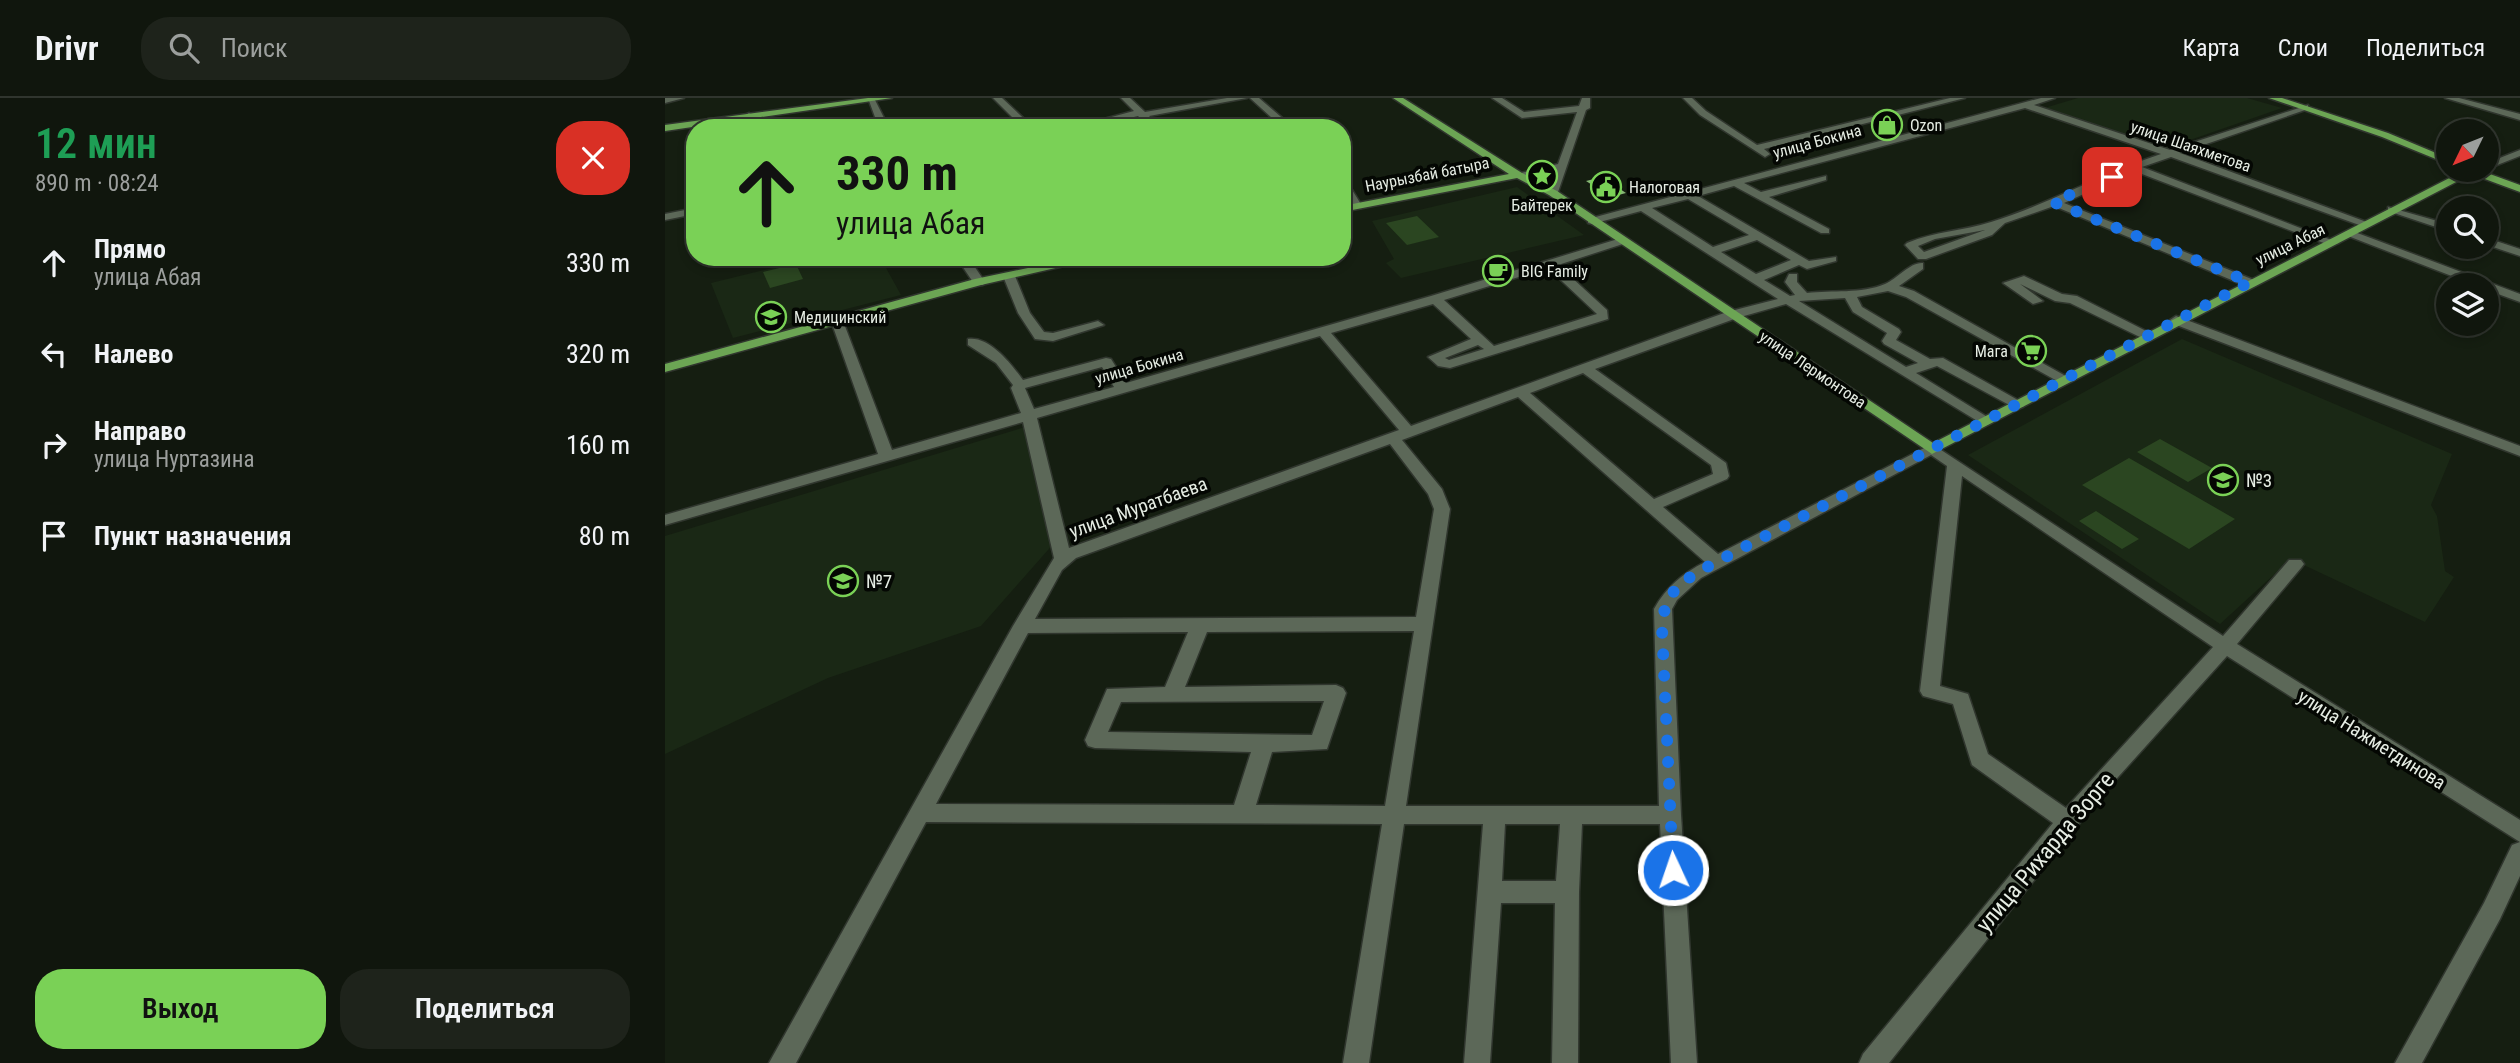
<!DOCTYPE html>
<html lang="ru">
<meta charset="utf-8">
<style>
:root{--surface:#10160d;--page:#1e231b;--text:#f1f3f6;--muted:#9c9f9d;--line:#30352e;--accent:#7ad156}
body{margin:0;font-family:"Roboto Condensed",sans-serif;background:var(--page);color:var(--text);height:100vh;display:flex;flex-direction:column;font-size:26px;white-space:nowrap}
*{box-sizing:border-box;margin:0}
p{font-size:23px;color:var(--muted)}
.icon{flex:none;width:38px;height:38px;fill:none;stroke:currentColor;stroke-width:2;stroke-linecap:round;stroke-linejoin:round}
.map{position:relative;flex:1;overflow:hidden}
.sheet{display:flex;flex-direction:column;background:var(--surface);width:665px}
.sheet>*{flex:none}
.hud{position:absolute;left:21px;top:21px;width:665px;height:147px;border-radius:28px;box-shadow:0 4px 10px #0003,0 0 0 2px var(--line);background:#7ad156;color:#111;overflow:hidden}
.needle{width:46px;rotate:227deg}
.controls{position:absolute;left:1771px;top:21px;display:grid;gap:14px}
.controls a{display:grid;place-items:center;width:63px;height:63px;border-radius:50%;background:var(--surface);box-shadow:0 4px 10px #0003,0 0 0 2px var(--line);font-size:35px}
.pin{position:absolute;display:grid;place-items:center;width:60px;height:60px;color:#fff;margin:-30px;border-radius:14px;box-shadow:0 4px 10px #0006}
.me{position:absolute;width:77px;margin:-38px;rotate:357deg;stroke-linejoin:round;filter:drop-shadow(0 0 5px #0008)}
.turn{display:flex;align-items:center;gap:24px;height:147px;padding:0 35px;font-size:32px}
.turn .icon{width:91px;height:91px;stroke-width:2.5}
.turn b{display:block;font-size:49px;line-height:60px}
.round{display:grid;place-items:center;flex:none;width:74px;height:74px;border-radius:28px;background:var(--page)}
.summary{display:flex;align-items:center;justify-content:space-between;height:119px;padding:0 35px}
h1{font-size:42px;font-weight:600;line-height:52px;color:#1e9e55}
.button{display:flex;gap:14px;margin-top:auto;padding:14px 35px}
.button a{flex:1;height:80px;border-radius:28px;background:var(--accent);color:#111;font-size:28px;font-weight:600;line-height:80px;text-align:center}
.button a+a{background:var(--page);color:var(--text)}
ul{padding:0;list-style:none}
li{display:flex;align-items:center;gap:21px;height:91px;padding:0 35px}
li div{flex:1}
li b{display:block;font-size:26px}
li em{font-style:normal}
header{display:flex;align-items:center;gap:42px;box-sizing:border-box;height:98px;padding:0 35px;background:var(--surface);border-bottom:2px solid var(--line)}
header strong{font-size:33px}
nav{display:flex;gap:38px;margin-inline-start:auto;font-size:24px}
.search{width:490px;height:63px;background:var(--page);display:flex;align-items:center;gap:18px;box-sizing:border-box;padding:0 24px;border-radius:28px;color:var(--muted);font-size:26px}
main{display:flex;flex:1;min-height:0}
.map>svg:first-child{display:block}
.built{fill:#1a2815}
.green{fill:#2b4621}
.building{fill:#87b875}
.lines{fill:none;stroke-linecap:round;stroke-linejoin:round}
.minor-casing{stroke:#30362e;stroke-width:3}
.major-casing{stroke:#30362e;stroke-width:3}
.minor{fill:#5c6858;fill-rule:evenodd}
.major{fill:#6ca554;fill-rule:evenodd}
.route{stroke:#1a73e8;stroke-width:12;stroke-dasharray:0 21.6}
.labels{text-anchor:middle;stroke-width:7;stroke-linejoin:round;paint-order:stroke}
.far-poi-label{font-size:16px;fill:#e6ede4;stroke:#040703;text-anchor:start}
.far-street-label{font-size:16px;fill:#e6ede4;stroke:#040703}
.poi-label{font-size:19px;fill:#e6ede4;stroke:#040703;text-anchor:start}
.street-label{font-size:19px;fill:#e6ede4;stroke:#040703}
.near-street-label{font-size:23px;fill:#e6ede4;stroke:#040703}
</style>
<header>
<strong>Drivr</strong>
<div class="search"><svg class="icon" aria-label="search" viewBox="0 0 24 24"><circle cx="10" cy="10" r="6"/><path d="M15 15l6 6"/></svg>Поиск</div>
<nav><a>Карта</a><a>Слои</a><a>Поделиться</a></nav>
</header>
<main>
<section class="sheet">
<div class="summary"><div><h1>12 мин</h1><p>890 m · 08:24</p></div><a class="round" style="background:#d93025;color:#fff"><svg class="icon" aria-label="close" viewBox="0 0 24 24"><path d="M6 6l12 12M18 6L6 18"/></svg></a></div>
<ul>
<li><svg class="icon" aria-label="ahead" viewBox="0 0 24 24"><path d="M12 20V5M6 11l6-6 6 6"/></svg><div><b>Прямо</b><p>улица Абая</p></div><em>330 m</em></li>
<li><svg class="icon" aria-label="left" viewBox="0 0 24 24"><path d="M17 20v-9H6M10 6l-5 5 5 5"/></svg><div><b>Налево</b></div><em>320 m</em></li>
<li><svg class="icon" aria-label="right" viewBox="0 0 24 24"><path d="M7 20v-9h11M14 6l5 5-5 5"/></svg><div><b>Направо</b><p>улица Нуртазина</p></div><em>160 m</em></li>
<li><svg class="icon" aria-label="arrive" viewBox="0 0 24 24"><path d="M6 21V4h12l-3 4 3 4H6"/></svg><div><b>Пункт назначения</b></div><em>80 m</em></li>
</ul>
<div class="button"><a>Выход</a><a>Поделиться</a></div>
</section>
<div class="map">
<svg width="1855" height="965" viewBox="0 0 1855 965">
<rect width="100%" height="100%" fill="#151e11"/>
<path class="built" d="M 1413,0 L 1582,0 L 1617,10 L 1499,51 L 1376,11 Z
M 852,89 L 919,137 L 736,180 L 721,165 L 729,161 L 707,123 Z
M 152,159 L 215,159 L 236,197 L 68,240 L 46,185 Z
M 1517,241 L 1787,356 L 1766,407 L 1772,418 L 1780,473 L 1789,479 L 1760,524 L 1626,461 L 1555,526 L 1303,357 Z
M 367,327 L 398,435 L 316,528 L 163,580 L 0,656 L 0,438 Z"/>
<path class="green" d="M 752,118 L 774,139 L 742,147 L 721,125 Z
M 131,166 L 138,181 L 105,190 L 98,174 Z
M 1495,341 L 1547,370 L 1523,384 L 1472,354 Z
M 1464,360 L 1570,421 L 1524,451 L 1417,387 Z
M 1431,413 L 1474,441 L 1457,451 L 1414,423 Z"/>
<path class="building" d="M 937,79 L 961,95 L 946,99 L 921,83 Z"/>
<g class="lines">
<g class="minor-casing">
<path id="minor" d="M 0,0 L 19,0 L 0,5 Z
M 203,0 L 209,0 L 224,30 L 214,30 Z
M 328,0 L 337,0 L 369,30 L 358,30 Z
M 456,0 L 465,0 L 480,14 L 562,0 L 582,0 L 484,18 L 496,30 L 485,30 L 473,18 L 423,30 L 405,30 L 469,13 Z
M 585,0 L 594,0 L 629,30 L 618,30 Z
M 827,0 L 837,0 L 859,14 L 914,8 L 917,0 L 925,0 L 925,10 L 921,12 L 892,97 L 883,95 L 891,72 L 853,80 L 848,77 L 893,66 L 912,14 L 857,20 Z
M 1018,0 L 1027,0 L 1041,13 L 1092,47 L 1285,0 L 1300,0 L 1099,51 L 1105,56 L 1100,59 L 1035,17 Z
M 1376,0 L 1390,0 L 1369,7 L 1505,52 L 1643,7 L 1643,11 L 1515,55 L 1707,126 L 1697,128 L 1506,59 L 1477,69 L 1674,145 L 1664,147 L 1469,73 L 1399,105 L 1589,182 L 1589,188 L 1581,188 L 1389,108 L 1340,125 L 1327,137 L 1261,161 L 1253,161 L 1240,147 L 1242,145 C 1270,133 1298,133 1326,124 C 1384,106 1438,75 1496,56 L 1360,10 L 1079,85 L 1096,94 L 1161,78 L 1161,82 L 1104,99 L 1164,131 L 1164,135 L 1156,135 L 1069,88 L 1033,98 L 1144,163 L 1171,159 L 1171,163 L 1142,171 L 1134,167 L 1099,182 L 1125,198 L 1130,197 L 1120,184 L 1124,176 L 1132,176 L 1132,184 L 1142,195 C 1167,192 1196,196 1220,186 C 1232,181 1245,164 1258,165 L 1258,171 L 1234,188 L 1249,193 L 1406,281 L 1399,285 L 1394,284 L 1241,199 L 1223,193 L 1192,199 L 1197,209 L 1234,231 L 1236,234 L 1231,242 L 1265,261 L 1278,260 L 1360,306 L 1358,309 L 1348,309 L 1272,268 L 1251,275 L 1324,320 L 1324,326 L 1319,327 L 1121,206 L 1072,220 L 930,271 L 1061,365 L 1064,378 L 1062,381 L 998,409 L 1053,456 L 1267,346 L 1558,538 L 1624,462 L 1636,462 L 1639,466 L 1636,470 L 1572,546 L 1855,722 L 1855,744 L 1562,558 L 1436,698 L 1224,965 L 1194,965 L 1198,956 L 1388,725 L 1307,667 L 1288,606 L 1258,598 L 1255,593 L 1282,368 L 1266,357 L 1036,480 L 1012,502 L 1007,511 L 1016,717 L 1032,965 L 1006,965 L 995,726 L 917,726 L 914,794 L 913,965 L 887,965 L 890,805 L 836,805 L 825,965 L 799,965 L 818,726 L 739,726 L 704,965 L 678,965 L 717,726 L 261,724 L 131,965 L 104,965 L 348,528 L 389,460 L 358,324 L 0,427 L 0,417 L 213,356 L 166,223 L 167,220 L 172,219 L 178,223 L 227,352 L 356,315 L 346,290 L 348,287 L 331,265 L 303,247 L 303,241 C 325,238 346,266 358,282 L 441,260 L 446,261 L 461,285 L 766,198 L 953,141 L 961,141 L 961,145 L 893,167 L 942,212 L 943,221 L 785,270 L 773,268 L 763,259 L 806,241 L 768,206 L 666,235 L 746,328 L 1062,214 L 1113,201 L 976,113 L 927,126 L 923,125 L 923,121 ZM 1023,101 L 1084,137 L 1048,149 L 987,110 ZM 1320,132 L 1259,154 L 1253,148 L 1270,141 ZM 1092,142 L 1126,162 L 1091,176 L 1056,154 ZM 883,170 L 932,216 L 829,248 L 779,202 ZM 1180,200 L 1188,214 L 1222,235 L 1217,243 L 1219,246 L 1253,265 L 1241,269 L 1134,203 ZM 655,238 L 734,332 L 404,450 L 372,320 ZM 813,247 L 819,251 L 784,262 L 780,260 ZM 437,269 L 449,289 L 369,311 L 360,290 ZM 918,275 L 1046,367 L 1048,376 L 989,401 L 865,295 ZM 853,299 L 1040,464 C 1018,475 1001,489 989,511 L 994,708 L 741,708 L 785,411 L 777,391 L 737,342 ZM 725,346 L 763,396 L 769,411 L 751,519 L 370,521 L 397,472 L 411,460 ZM 1297,378 L 1548,549 L 1401,710 L 1323,656 L 1303,596 L 1275,588 ZM 749,533 L 720,708 L 591,707 L 607,654 L 662,651 L 681,595 L 678,590 L 671,587 L 520,589 L 542,534 ZM 523,534 L 500,589 L 442,591 L 420,642 L 423,648 L 430,650 L 586,654 L 569,707 L 271,706 L 363,535 ZM 659,603 L 647,637 L 443,634 L 456,604 ZM 840,726 L 895,726 L 891,783 L 837,783 Z
M 1780,0 L 1794,0 L 1855,16 L 1855,22 Z
M 84,15 L 89,18 L 94,30 L 84,30 L 79,18 Z
M 1855,52 L 1855,58 L 1822,71 L 1822,65 Z
M 677,81 L 681,82 L 697,108 L 696,110 L 687,108 L 677,93 Z
M 1723,109 L 1783,126 L 1783,133 L 1723,113 Z
M 30,110 L 30,116 L 0,122 L 0,116 Z
M 1687,133 L 1855,196 L 1855,204 L 1822,192 L 1822,187 L 1810,187 L 1683,138 L 1681,136 Z
M 1822,140 L 1855,151 L 1855,158 L 1822,147 Z
M 291,159 L 303,159 L 320,184 L 318,187 L 310,187 Z
M 340,175 L 350,178 L 365,215 L 379,234 L 388,235 L 433,223 L 439,227 L 388,243 L 370,241 L 353,215 L 338,178 Z
M 1359,178 L 1397,196 L 1412,198 L 1489,237 L 1487,240 L 1477,240 L 1405,205 L 1390,203 L 1355,186 L 1378,203 L 1368,206 L 1338,185 Z
M 1511,218 L 1855,348 L 1855,358 L 1506,225 L 1505,222 Z
M 1855,744 L 1855,778 L 1835,821 L 1757,965 L 1730,965 L 1819,805 L 1847,747 Z"/>
</g>
<g class="major-casing">
<path id="major" d="M 203,0 L 227,0 L 0,33 L 0,27 Z
M 728,0 L 738,0 L 857,75 L 892,93 L 1268,345 L 1800,72 L 1814,72 L 1855,87 L 1855,94 L 1809,77 L 1795,82 L 1267,356 L 884,97 L 852,80 L 677,114 L 677,108 L 844,76 Z
M 1604,0 L 1617,0 L 1723,35 L 1783,60 L 1783,66 L 1717,39 Z
M 415,159 L 439,159 L 316,187 L 0,274 L 0,266 L 310,181 Z"/>
</g>
<use href="#minor" class="minor"/>
<use href="#major" class="major"/>
</g>
<g class="lines">
<path class="route" d="M 1008,772 L 997,530 C 999,491 1019,482 1051,464 L 1585,184 L 1388,104 L 1447,79"/>
</g>
<defs>
<g id="shop-ring" transform="scale(1.575)"><circle r="9.5" fill="#040703" stroke="#7ad156" stroke-width="1.5"/><path d="M-5-2.5h2.3a2.7 3.5 0 0 1 5.4 0H5L5.5 6h-11ZM-1.5-2.5h3a1.5 2.3 0 0 0-3 0Z" fill="#7ad156"/></g>
<g id="sight-ring" transform="scale(1.575)"><circle r="9.5" fill="#040703" stroke="#7ad156" stroke-width="1.5"/><path d="M0-6L1.8-2.2L6-1.7L2.9 1.2L3.7 5.4L0 3.3L-3.7 5.4L-2.9 1.2L-6-1.7L-1.8-2.2Z" fill="#7ad156"/></g>
<g id="civic-ring" transform="scale(1.575)"><circle r="9.5" fill="#040703" stroke="#7ad156" stroke-width="1.5"/><path d="M-.6-6.5H3V-4.5H.6V-3L4-1V1h2V6H-6V1h2V-1L-.6-3ZM-1.2 2.5V6h2.4V2.5Z" fill="#7ad156"/></g>
<g id="cafe-ring" transform="scale(1.575)"><circle r="9.5" fill="#040703" stroke="#7ad156" stroke-width="1.5"/><path d="M-5.5-4.5H6V0H3Q3 3.5 0 3.5H-2.5Q-5.5 3.5-5.5 0ZM3-3.2v2h1.7v-2ZM-6 4.5H4V6H-6Z" fill="#7ad156"/></g>
<g id="university-ring" transform="scale(1.575)"><circle r="9.5" fill="#040703" stroke="#7ad156" stroke-width="1.5"/><path d="M0-5L7-2L0 1L-7-2ZM-4 1L0 2.5L4 1V4Q0 6-4 4Z" fill="#7ad156"/></g>
<g id="supermarket-ring" transform="scale(1.575)"><circle r="9.5" fill="#040703" stroke="#7ad156" stroke-width="1.5"/><path d="M-6-5.5h2.5l.6 2H6L4.5 2H-2.5L-4.4-4H-6ZM-1.5 3.2a1.3 1.3 0 1 0 .1 0ZM3 3.2a1.3 1.3 0 1 0 .1 0Z" fill="#7ad156"/></g>
<g id="school-ring" transform="scale(1.575)"><circle r="9.5" fill="#040703" stroke="#7ad156" stroke-width="1.5"/><path d="M0-5L7-2L0 1L-7-2ZM-4 1L0 2.5L4 1V4Q0 6-4 4Z" fill="#7ad156"/></g>
</defs>
<g fill-rule="evenodd">
<use href="#shop-ring" x="1222" y="27"/>
<use href="#sight-ring" x="877" y="78"/>
<use href="#civic-ring" x="941" y="89"/>
<use href="#cafe-ring" x="833" y="173"/>
<use href="#university-ring" x="106" y="219"/>
<use href="#supermarket-ring" x="1366" y="253"/>
<use href="#school-ring" x="1558" y="382"/>
<use href="#school-ring" x="178" y="483"/>
</g>
<g class="labels">
<g class="far-poi-label">
<text x="1245" y="33">Ozon</text>
<text x="964" y="95">Налоговая</text>
<text x="877" y="113" text-anchor="middle">Байтерек</text>
<text x="856" y="179">BIG Family</text>
<text x="129" y="225">Медицинский</text>
<text x="1343" y="259" text-anchor="end">Мага</text>
</g>
<g class="far-street-label">
<text transform="translate(1152 43) rotate(-15)" y="6">улица Бокина</text>
<text transform="translate(1526 48) rotate(19)" y="6">улица Шаяхметова</text>
<text transform="translate(762 76) rotate(-11)" y="6">Наурызбай батыра</text>
<text transform="translate(1625 146) rotate(-26)" y="6">улица Абая</text>
<text transform="translate(474 268) rotate(-16)" y="6">улица Бокина</text>
<text transform="translate(1148 271) rotate(34)" y="6">улица Лермонтова</text>
</g>
<g class="poi-label">
<text x="1581" y="389">№3</text>
<text x="201" y="490">№7</text>
</g>
<g class="street-label">
<text transform="translate(473 409) rotate(-20)" y="7">улица Муратбаева</text>
<text transform="translate(1707 641) rotate(32)" y="7">улица Нажметдинова</text>
</g>
<g class="near-street-label">
<text transform="translate(1380 754) rotate(-50)" y="8">улица Рихарда Зорге</text>
</g>
</g>
</svg>
<div class="controls">
<a><svg class="needle" viewBox="-14 -14 28 28"><path d="M0-13l5 13h-10z" fill="#e53935"/><path d="M0 13l5-13h-10z" fill="#9c9f9d"/></svg></a>
<a><svg class="icon" aria-label="search" viewBox="0 0 24 24"><circle cx="10" cy="10" r="6"/><path d="M15 15l6 6"/></svg></a>
<a><svg class="icon" aria-label="layers" viewBox="0 0 24 24"><path d="M12 4l9 5-9 5-9-5zM3 14l9 5 9-5"/></svg></a>
</div>
<div class="pin" style="left:1447px;top:79px;background:#d93025"><svg class="icon" aria-label="arrive" viewBox="0 0 24 24"><path d="M6 21V4h12l-3 4 3 4H6"/></svg></div>
<svg class="me" style="left:1008px;top:772px" viewBox="-20 -20 40 40"><circle r="17" fill="#1a73e8" stroke="#fff" stroke-width="3"/><path d="M0-11L8 9 0 5-8 9z" fill="#fff"/></svg>
<div class="hud">
<div class="turn"><svg class="icon" aria-label="ahead" viewBox="0 0 24 24"><path d="M12 20V5M6 11l6-6 6 6"/></svg><div><b>330 m</b>улица Абая</div></div>
</div>
</div>
</main>
